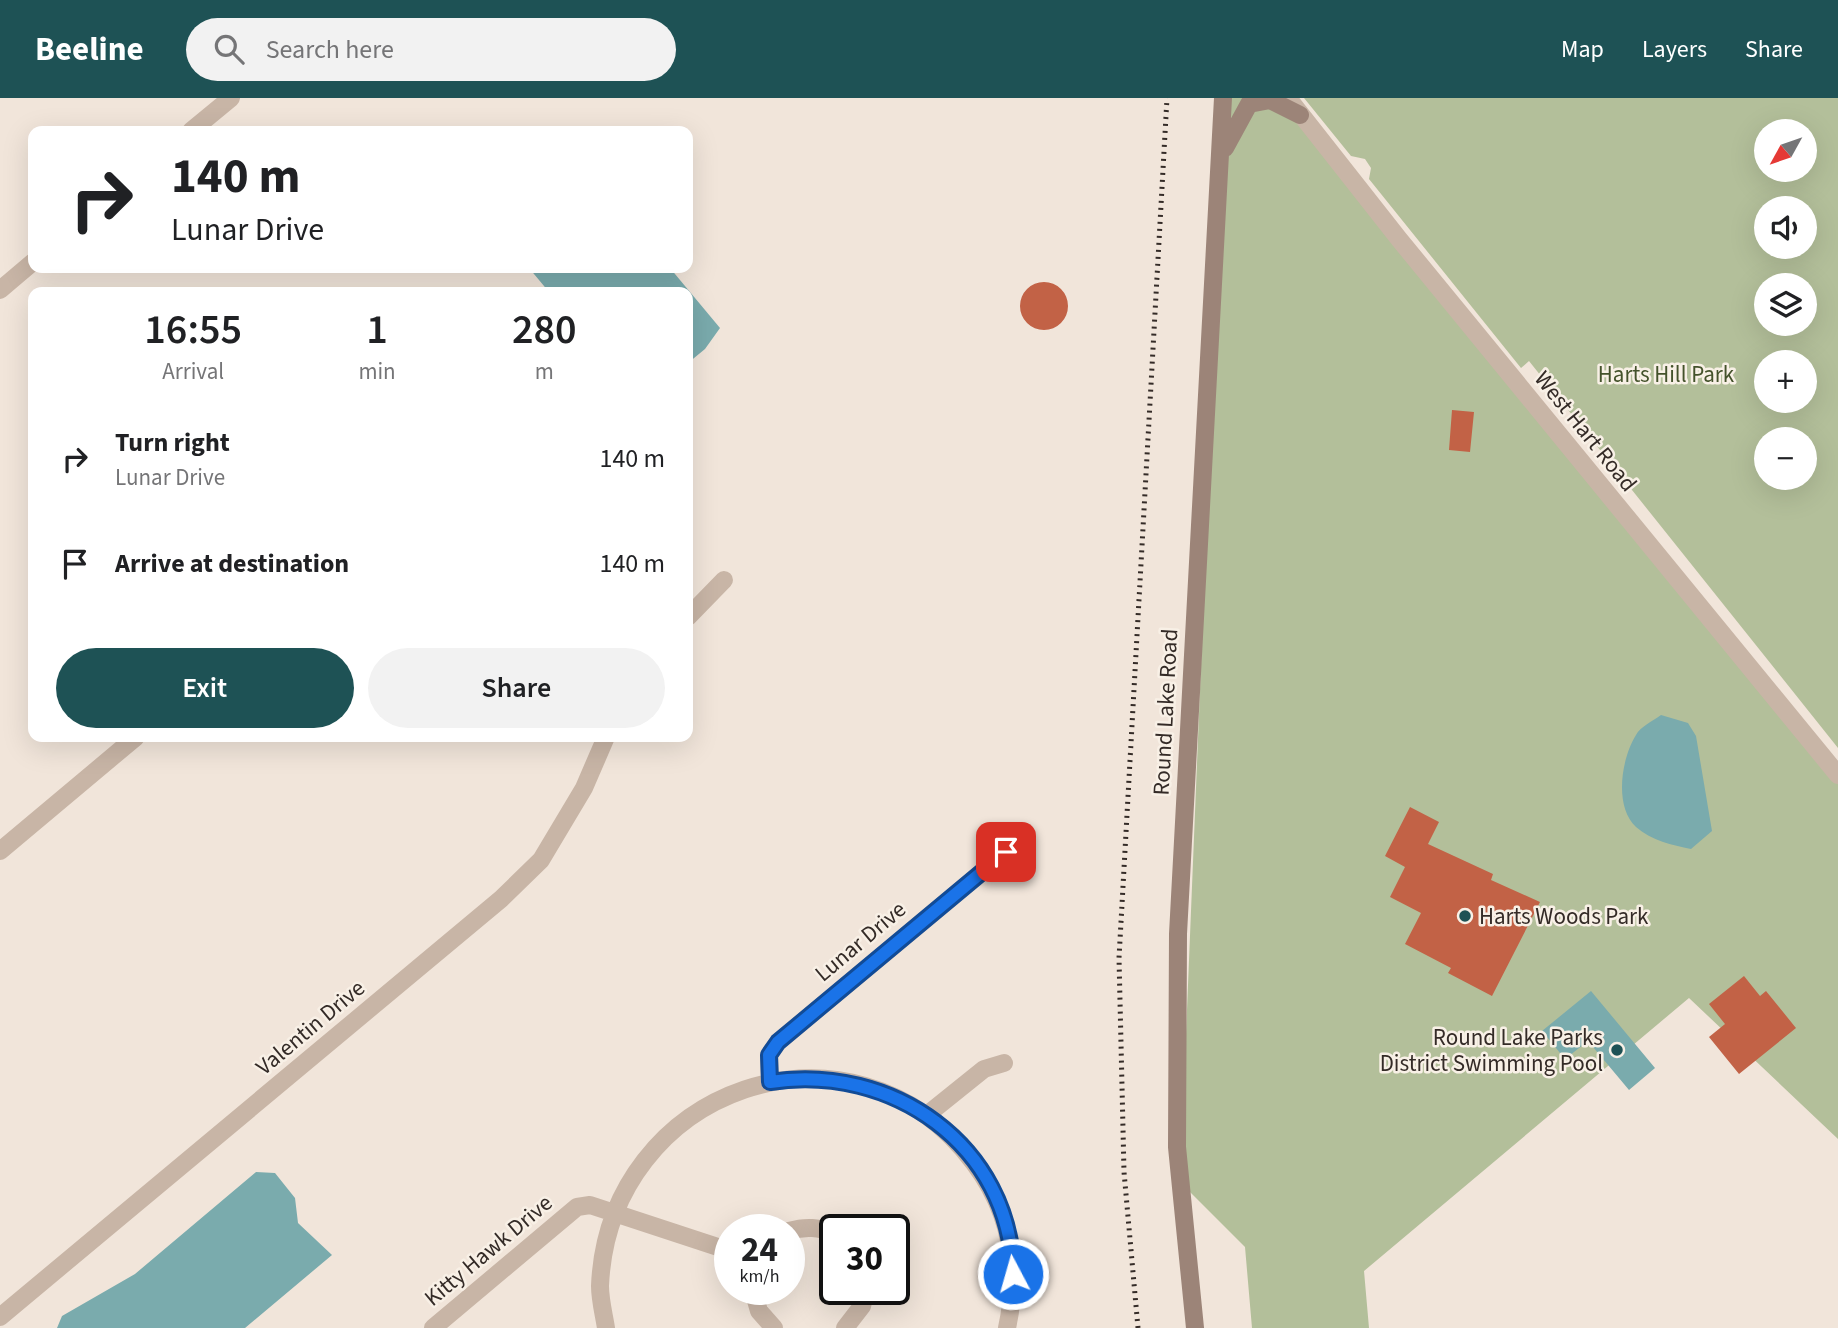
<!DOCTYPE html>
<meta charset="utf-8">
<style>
:root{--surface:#fff;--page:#f2f2f2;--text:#202124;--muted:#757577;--accent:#1e5255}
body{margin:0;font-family:"Source Sans 3",sans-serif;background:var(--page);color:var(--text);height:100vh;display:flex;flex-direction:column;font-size:26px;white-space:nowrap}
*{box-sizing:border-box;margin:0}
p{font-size:23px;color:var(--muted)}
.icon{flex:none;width:38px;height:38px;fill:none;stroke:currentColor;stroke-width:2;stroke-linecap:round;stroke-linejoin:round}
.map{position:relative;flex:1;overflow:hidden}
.side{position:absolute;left:28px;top:189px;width:665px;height:455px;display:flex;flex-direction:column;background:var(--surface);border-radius:14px;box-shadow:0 7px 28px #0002}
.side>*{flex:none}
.hud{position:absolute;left:28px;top:28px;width:665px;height:147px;border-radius:14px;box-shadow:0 7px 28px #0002;background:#fff;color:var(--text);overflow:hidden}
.needle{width:46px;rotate:230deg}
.buttons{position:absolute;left:1754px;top:21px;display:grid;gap:14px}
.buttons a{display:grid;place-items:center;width:63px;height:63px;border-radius:50%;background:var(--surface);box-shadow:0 7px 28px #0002;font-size:35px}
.speed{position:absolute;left:714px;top:1116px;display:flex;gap:14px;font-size:35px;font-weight:700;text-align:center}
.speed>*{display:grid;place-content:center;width:91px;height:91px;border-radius:50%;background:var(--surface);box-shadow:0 7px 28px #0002;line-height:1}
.speed small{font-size:18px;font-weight:400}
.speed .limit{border:4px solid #111;border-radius:10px;background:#fff;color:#111}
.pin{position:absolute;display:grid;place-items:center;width:60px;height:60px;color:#fff;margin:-30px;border-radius:14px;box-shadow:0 4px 10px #0006}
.me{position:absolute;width:77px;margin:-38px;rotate:354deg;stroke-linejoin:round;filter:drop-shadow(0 0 5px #0008)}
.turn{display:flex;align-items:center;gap:24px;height:147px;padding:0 28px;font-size:32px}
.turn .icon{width:91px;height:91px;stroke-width:2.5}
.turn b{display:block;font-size:49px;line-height:60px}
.eta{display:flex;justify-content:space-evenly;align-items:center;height:119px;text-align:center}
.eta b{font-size:42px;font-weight:600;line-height:49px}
.action{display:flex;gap:14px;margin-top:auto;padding:14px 28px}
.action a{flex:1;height:80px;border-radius:42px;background:var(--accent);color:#fff;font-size:28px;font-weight:600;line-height:80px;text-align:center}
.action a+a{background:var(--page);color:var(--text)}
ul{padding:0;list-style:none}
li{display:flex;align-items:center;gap:21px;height:105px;padding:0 28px}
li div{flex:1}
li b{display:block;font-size:26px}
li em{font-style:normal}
header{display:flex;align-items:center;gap:42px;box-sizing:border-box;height:98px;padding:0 35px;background:var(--accent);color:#fff}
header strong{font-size:33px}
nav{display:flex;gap:38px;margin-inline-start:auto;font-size:24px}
.search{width:490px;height:63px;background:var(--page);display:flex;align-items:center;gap:18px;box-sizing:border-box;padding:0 24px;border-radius:38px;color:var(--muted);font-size:26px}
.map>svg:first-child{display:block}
.green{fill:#b3bf9a;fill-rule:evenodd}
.water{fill:#7aabad}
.building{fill:#c26246}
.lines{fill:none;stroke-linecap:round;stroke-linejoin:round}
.minor{stroke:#c8b5a6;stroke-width:18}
.secondary{stroke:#9c8478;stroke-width:18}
.rail{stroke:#342b27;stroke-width:5;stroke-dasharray:2 5;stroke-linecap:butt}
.route-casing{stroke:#114b97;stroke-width:18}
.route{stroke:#1a73e8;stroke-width:12}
.poi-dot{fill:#1e5255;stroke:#f8f0e6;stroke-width:2.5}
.labels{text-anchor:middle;stroke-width:5;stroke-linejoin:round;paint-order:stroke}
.park-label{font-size:23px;fill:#44522b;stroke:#f8f0e6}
.street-label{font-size:23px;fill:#342b27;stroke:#f8f0e6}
.poi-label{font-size:23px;fill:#342b27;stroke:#f8f0e6;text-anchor:start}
</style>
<header>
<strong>Beeline</strong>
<div class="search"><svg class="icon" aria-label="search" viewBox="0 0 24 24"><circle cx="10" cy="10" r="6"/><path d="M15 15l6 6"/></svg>Search here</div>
<nav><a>Map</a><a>Layers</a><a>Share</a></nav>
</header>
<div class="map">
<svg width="1838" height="1230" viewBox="0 0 1838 1230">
<rect width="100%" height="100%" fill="#f1e5da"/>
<path class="green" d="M 1224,0 L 1289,0 L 1838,679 L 1838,1041 L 1689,900 L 1364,1173 L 1369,1230 L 1252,1230 L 1245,1149 L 1180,1084 Z
M 1304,0 L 1838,0 L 1838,650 L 1529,263 L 1521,270 L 1369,81 L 1371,70 L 1365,61 L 1351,58 ZM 1766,33 L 1804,33 L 1804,72 L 1766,72 ZM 1766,110 L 1804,110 L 1804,149 L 1766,149 ZM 1766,187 L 1804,187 L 1804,226 L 1766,226 ZM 1804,264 L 1804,303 L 1766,303 L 1766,264 ZM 1766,341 L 1804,341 L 1804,380 L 1766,380 Z"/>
<path class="water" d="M 529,170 L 670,170 L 720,230 L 705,251 L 688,265 L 688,194 L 549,194 Z
M 1661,617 L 1688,625 L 1696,638 L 1712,733 L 1691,751 C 1672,747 1652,743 1636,729 C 1614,709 1621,661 1636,637 C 1640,629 1653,623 1661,617 Z
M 1591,893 L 1655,970 L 1629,992 L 1588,943 L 1565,961 L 1542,933 Z
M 256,1074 L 275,1075 L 295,1100 L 298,1125 L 332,1157 L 245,1230 L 57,1230 L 62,1218 L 135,1176 Z"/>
<path class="building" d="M1020 208a24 24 0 1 1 48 0a24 24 0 1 1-48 0Z
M 1452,312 L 1474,314 L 1470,354 L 1449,352 Z
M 1410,709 L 1439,724 L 1428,746 L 1493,776 L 1491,782 L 1540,804 L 1492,898 L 1448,875 L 1451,870 L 1405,846 L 1421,815 L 1390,799 L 1405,769 L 1385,758 Z
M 1744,878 L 1760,898 L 1766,893 L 1796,930 L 1739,976 L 1709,939 L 1725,926 L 1709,906 Z"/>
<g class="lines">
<path class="minor" d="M 1288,0 L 1399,141 L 1838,677
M 191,33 L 231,0
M 0,192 L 33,164
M 688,519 L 724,482
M 0,753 L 136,639
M 770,984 L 769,957 L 778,944 L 1006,754
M 928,1016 L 984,971 L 1004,965
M 789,1133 C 806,1128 819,1129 835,1136
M 753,1192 L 759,1213 L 774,1230
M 0,1219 L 501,801 L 541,762 L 584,690 L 606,639
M 433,1230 L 577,1109 L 590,1107 L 730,1153
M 606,1230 C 604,1217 600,1202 600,1188 C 608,990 853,903 974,1065 C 1011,1114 1020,1170 1007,1230
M 845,1230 L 862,1208 L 866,1192"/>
<path class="secondary" d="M 1225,50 L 1249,6 L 1270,2 L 1300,17
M 1195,1230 L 1177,1049 L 1178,836 L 1223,0"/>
<path class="rail" d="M 1138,1230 L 1124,1074 L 1119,860 L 1167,0"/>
</g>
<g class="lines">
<g class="route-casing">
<path id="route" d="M 1006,754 L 778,944 L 769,957 L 770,984 C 891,965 1011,1047 1013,1176"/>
</g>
<use href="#route" class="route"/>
</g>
<g class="poi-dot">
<circle cx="1465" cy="818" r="7"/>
<circle cx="1617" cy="952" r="7"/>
</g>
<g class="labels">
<g class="park-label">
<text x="1666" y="284">Harts Hill Park</text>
</g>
<g class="street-label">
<text transform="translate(1586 333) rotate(51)" y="8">West Hart Road</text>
<text transform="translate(1165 614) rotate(-87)" y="8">Round Lake Road</text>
<text transform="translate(860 843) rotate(-40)" y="8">Lunar Drive</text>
<text transform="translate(310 929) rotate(-40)" y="8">Valentin Drive</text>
<text transform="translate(488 1152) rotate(-40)" y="8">Kitty Hawk Drive</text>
</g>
<g class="poi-label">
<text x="1479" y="826">Harts Woods Park</text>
<text x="1603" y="947" text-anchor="end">Round Lake Parks<tspan x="1603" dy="26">District Swimming Pool</tspan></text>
</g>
</g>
</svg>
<div class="buttons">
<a><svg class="needle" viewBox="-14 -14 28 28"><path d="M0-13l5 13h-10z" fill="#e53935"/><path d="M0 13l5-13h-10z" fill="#757577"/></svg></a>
<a><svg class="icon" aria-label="sound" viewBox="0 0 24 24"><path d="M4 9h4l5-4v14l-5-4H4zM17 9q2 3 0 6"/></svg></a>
<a><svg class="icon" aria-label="layers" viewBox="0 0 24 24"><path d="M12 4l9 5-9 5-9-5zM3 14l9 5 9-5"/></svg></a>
<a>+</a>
<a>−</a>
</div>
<div class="speed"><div>24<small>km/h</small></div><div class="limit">30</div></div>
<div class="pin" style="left:1006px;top:754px;background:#d93025"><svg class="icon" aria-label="arrive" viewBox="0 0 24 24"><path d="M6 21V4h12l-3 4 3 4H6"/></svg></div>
<svg class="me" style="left:1013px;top:1176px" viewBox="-20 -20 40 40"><circle r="17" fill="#1a73e8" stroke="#fff" stroke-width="3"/><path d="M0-11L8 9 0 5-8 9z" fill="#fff"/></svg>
<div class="hud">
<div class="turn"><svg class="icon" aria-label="right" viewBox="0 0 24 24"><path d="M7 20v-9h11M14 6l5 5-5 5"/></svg><div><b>140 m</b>Lunar Drive</div></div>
</div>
<section class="side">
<div class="eta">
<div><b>16:55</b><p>Arrival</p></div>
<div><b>1</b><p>min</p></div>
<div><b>280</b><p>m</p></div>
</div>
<ul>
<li><svg class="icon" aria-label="right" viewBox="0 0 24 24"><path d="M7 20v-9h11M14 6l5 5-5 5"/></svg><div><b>Turn right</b><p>Lunar Drive</p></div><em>140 m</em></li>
<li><svg class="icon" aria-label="arrive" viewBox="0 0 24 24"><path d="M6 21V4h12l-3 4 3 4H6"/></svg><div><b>Arrive at destination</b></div><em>140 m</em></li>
</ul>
<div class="action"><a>Exit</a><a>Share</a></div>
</section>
</div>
